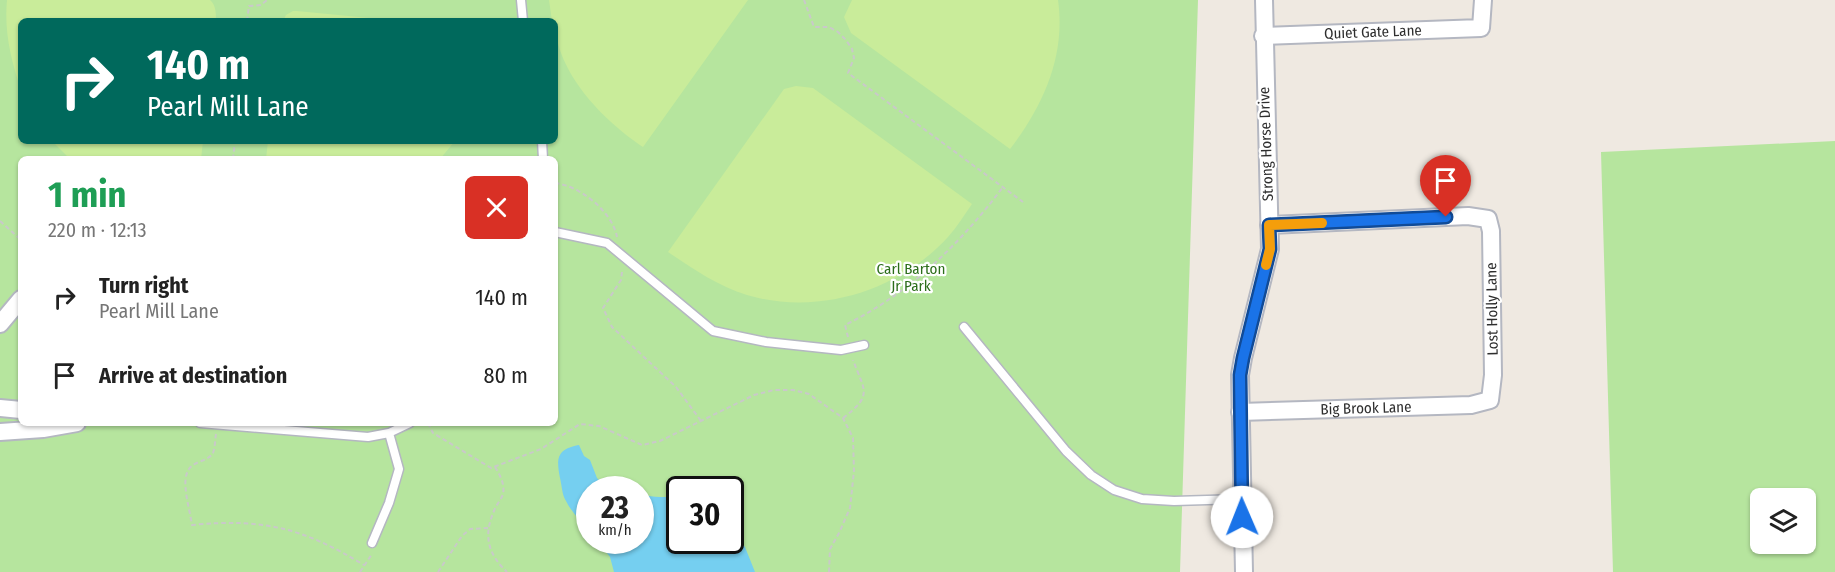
<!DOCTYPE html>
<meta charset="utf-8">
<style>
:root{--surface:#fff;--page:#f2f2f2;--text:#222;--muted:#767676}
body{margin:0;font-family:"Fira Sans Condensed",sans-serif;background:var(--page);color:var(--text);height:100vh;display:flex;flex-direction:column;font-size:22px;white-space:nowrap}
*{box-sizing:border-box;margin:0}
p{font-size:20px;color:var(--muted)}
.icon{flex:none;width:33px;height:33px;fill:none;stroke:currentColor;stroke-width:2;stroke-linecap:round;stroke-linejoin:round}
.map{position:relative;flex:1;overflow:hidden}
.panel{position:absolute;left:18px;top:156px;width:540px;height:270px;display:flex;flex-direction:column;background:var(--surface);border-radius:9px;box-shadow:0 2px 4px #0004}
.panel>*{flex:none}
.hud{position:absolute;left:18px;top:18px;width:540px;height:126px;border-radius:9px;box-shadow:0 2px 4px #0004;background:#00695c;color:#fff;overflow:hidden}
.fabs{position:absolute;left:1750px;top:488px;display:grid;gap:12px}
.fabs a{display:grid;place-items:center;width:66px;height:66px;border-radius:9px;background:var(--surface);box-shadow:0 2px 4px #0004;font-size:30px}
.speed{position:absolute;left:576px;top:476px;display:flex;gap:12px;font-size:30px;font-weight:700;text-align:center}
.speed>*{display:grid;place-content:center;width:78px;height:78px;border-radius:50%;background:var(--surface);box-shadow:0 2px 4px #0004;line-height:1}
.speed small{font-size:15px;font-weight:400}
.speed .limit{border:3px solid #111;border-radius:9px;background:#fff;color:#111}
.pin{position:absolute;display:grid;place-items:center;width:51px;height:51px;color:#fff;margin:-62px -26px;border-radius:50% 50% 50% 0;rotate:-45deg;box-shadow:0 0 6px #0007}
.pin .icon{rotate:45deg}
.me{position:absolute;width:66px;margin:-33px;rotate:359deg;stroke-linejoin:round;filter:drop-shadow(0 0 4px #0008)}
.turn{display:flex;align-items:center;gap:21px;height:126px;padding:0 30px;font-size:27px}
.turn .icon{width:78px;height:78px;stroke-width:2.5}
.turn b{display:block;font-size:42px;line-height:51px}
.round{display:grid;place-items:center;flex:none;width:63px;height:63px;border-radius:9px;background:var(--page)}
.summary{display:flex;align-items:center;justify-content:space-between;height:102px;padding:0 30px}
h1{font-size:36px;font-weight:700;line-height:45px;color:#1e9e55}
ul{padding:0;list-style:none}
li{display:flex;align-items:center;gap:18px;height:78px;padding:0 30px}
li div{flex:1}
li b{display:block;font-size:22px}
li em{font-style:normal}
.map>svg:first-child{display:block}
.green{fill:#b6e59e;fill-rule:evenodd}
.pitch{fill:#c9ec9a}
.water{fill:#75cff0}
.lines{fill:none;stroke-linecap:round;stroke-linejoin:round}
.lane-casing{stroke:#b4b7c1;stroke-width:11}
.street-casing{stroke:#b4b7c1;stroke-width:20}
.path{stroke:#c9c9c9;stroke-width:2;stroke-dasharray:4.5 3;stroke-linecap:butt}
.lane{stroke:#fff;stroke-width:8}
.street{stroke:#fff;stroke-width:16}
.route-casing{stroke:#114b97;stroke-width:15}
.route{stroke:#1a73e8;stroke-width:10}
.slow{stroke:#f59e0b;stroke-width:10}
.labels{text-anchor:middle;stroke-width:4.5;stroke-linejoin:round;paint-order:stroke}
.street-label{font-size:15px;fill:#2e2e2e;stroke:#fff}
.park-label{font-size:15px;fill:#2c6e1b;stroke:#fff}
</style>
<div class="map">
<svg width="1835" height="572" viewBox="0 0 1835 572">
<rect width="100%" height="100%" fill="#efe9e1"/>
<path class="green" d="M 0,0 L 1198,0 L 1180,572 L 0,572 ZM 21,21 L 555,21 L 555,141 L 21,141 ZM 21,159 L 555,159 L 555,423 L 21,423 ZM 590,489 L 640,489 L 640,540 L 590,540 ZM 680,489 L 730,489 L 730,540 L 680,540 Z
M 1835,141 L 1835,572 L 1613,572 L 1601,152 ZM 1761,498 L 1806,498 L 1806,543 L 1761,543 Z"/>
<path class="pitch" d="M 7,0 L 210,0 C 216,5 216,13 216,21 L 21,21 L 21,90 C 11,60 4,32 7,0 Z
M 549,0 L 748,0 L 643,147 C 604,121 555,72 555,21 L 552,21 Z
M 852,0 L 1058,0 C 1066,56 1043,106 1010,149 L 851,33 L 844,17 Z
M 293,11 L 297,11 L 400,21 L 283,21 L 286,15 Z
M 796,86 L 813,88 L 972,204 C 964,215 957,227 948,237 C 899,291 818,316 747,295 C 718,286 693,269 668,252 L 784,89 Z
M 52,141 L 203,141 L 201,159 L 70,159 Z
M 268,141 L 455,141 L 440,159 L 266,159 Z"/>
<path class="water" d="M 579,445 L 584,456 L 590,460 L 597,478 L 608,489 L 590,489 L 589,531 C 581,521 572,513 566,501 C 562,495 562,486 560,478 C 556,458 557,449 579,445 Z
M 641,494 C 654,499 667,495 679,499 L 680,540 L 730,540 L 731,531 L 745,547 L 755,572 L 614,572 L 610,557 L 597,540 L 640,540 Z"/>
<g class="lines">
<g class="lane-casing">
<path id="lane" d="M 521,0 L 523,21
M 542,141 L 543,159
M 555,232 L 607,243 L 713,331 L 766,342 L 841,350 L 864,345
M 964,327 L 1066,451 L 1091,475 L 1114,490 L 1142,499 L 1174,501 L 1241,499
M 200,423 L 368,437 L 389,433 L 410,423
M 372,543 L 389,503 L 399,469 L 389,433"/>
</g>
<g class="street-casing">
<g id="street">
<path id="s1" d="M 1263,36 L 1481,28 L 1483,0"/>
<path d="M 0,324 L 21,299"/>
<path d="M 0,408 L 21,410"/>
<path id="s2" d="M 1240,412 L 1471,405 L 1490,400 L 1493,375 L 1491,231 L 1488,219 L 1468,216 L 1269,225"/>
<path d="M 0,432 L 43,429 L 77,423"/>
<path d="M 1244,572 L 1240,375 L 1243,358 L 1270,249 L 1264,0"/>
</g>
</g>
<path class="path" d="M 804,0 L 814,27 L 829,27 L 838,32 L 846,40 L 852,49 L 854,58 L 848,73 L 1023,202
M 247,21 L 249,6 L 261,5 L 267,0
M 233,159 L 235,141
M 555,183 C 580,186 612,211 617,237
M 0,221 L 21,240
M 622,272 L 621,280 L 603,308 L 612,327 L 676,387 L 701,421
M 848,337 L 845,325 C 910,293 960,244 1003,187
M 843,418 C 873,395 865,392 853,360
M 428,423 L 433,433 L 491,468 L 541,449 L 580,424 L 599,426 L 642,445 L 660,441 L 754,395 L 774,390 L 793,390 L 809,394 L 843,418 L 853,438 L 854,471 L 850,508 L 839,533 L 830,549 L 829,572
M 216,434 C 215,440 215,448 213,453 C 207,463 191,460 187,473 C 182,485 190,511 192,525 C 263,518 303,528 364,565
M 495,467 C 500,475 505,484 503,494 C 501,500 496,505 494,511 C 483,536 488,554 507,572
M 360,572 L 372,554
M 438,572 L 462,536 L 470,529 L 488,528"/>
<use href="#lane" class="lane"/>
<use href="#street" class="street"/>
</g>
<g class="lines">
<g class="route-casing">
<path id="route" d="M 1242,517 L 1240,375 L 1243,358 L 1270,249 L 1269,225 L 1446,217"/>
</g>
<use href="#route" class="route"/>
<path class="slow" d="M 1266,265 L 1270,249 L 1269,225 L 1322,223"/>
</g>
<g class="labels">
<g class="street-label">
<text dy="5" stroke="none"><textPath href="#s1" startOffset="110">Quiet Gate Lane</textPath></text>
<text transform="translate(1266 144) rotate(-92)" y="5">Strong Horse Drive</text>
<text transform="translate(1492 309) rotate(-91)" y="5">Lost Holly Lane</text>
<text dy="5" stroke="none"><textPath href="#s2" startOffset="126">Big Brook Lane</textPath></text>
</g>
<g class="park-label">
<text x="911" y="274">Carl Barton<tspan x="911" dy="17">Jr Park</tspan></text>
</g>
</g>
</svg>
<div class="fabs">
<a><svg class="icon" aria-label="layers" viewBox="0 0 24 24"><path d="M12 4l9 5-9 5-9-5zM3 14l9 5 9-5"/></svg></a>
</div>
<div class="speed"><div>23<small>km/h</small></div><div class="limit">30</div></div>
<div class="pin" style="left:1446px;top:217px;background:#d93025"><svg class="icon" aria-label="arrive" viewBox="0 0 24 24"><path d="M6 21V4h12l-3 4 3 4H6"/></svg></div>
<svg class="me" style="left:1242px;top:517px" viewBox="-20 -20 40 40"><circle r="19" fill="#fff"/><path d="M0-13L10 11 0 6-10 11z" fill="#1a73e8"/></svg>
<div class="hud">
<div class="turn"><svg class="icon" aria-label="right" viewBox="0 0 24 24"><path d="M7 20v-9h11M14 6l5 5-5 5"/></svg><div><b>140 m</b>Pearl Mill Lane</div></div>
</div>
<section class="panel">
<div class="summary"><div><h1>1 min</h1><p>220 m · 12:13</p></div><a class="round" style="background:#d93025;color:#fff"><svg class="icon" aria-label="close" viewBox="0 0 24 24"><path d="M6 6l12 12M18 6L6 18"/></svg></a></div>
<ul>
<li><svg class="icon" aria-label="right" viewBox="0 0 24 24"><path d="M7 20v-9h11M14 6l5 5-5 5"/></svg><div><b>Turn right</b><p>Pearl Mill Lane</p></div><em>140 m</em></li>
<li><svg class="icon" aria-label="arrive" viewBox="0 0 24 24"><path d="M6 21V4h12l-3 4 3 4H6"/></svg><div><b>Arrive at destination</b></div><em>80 m</em></li>
</ul>
</section>
</div>
